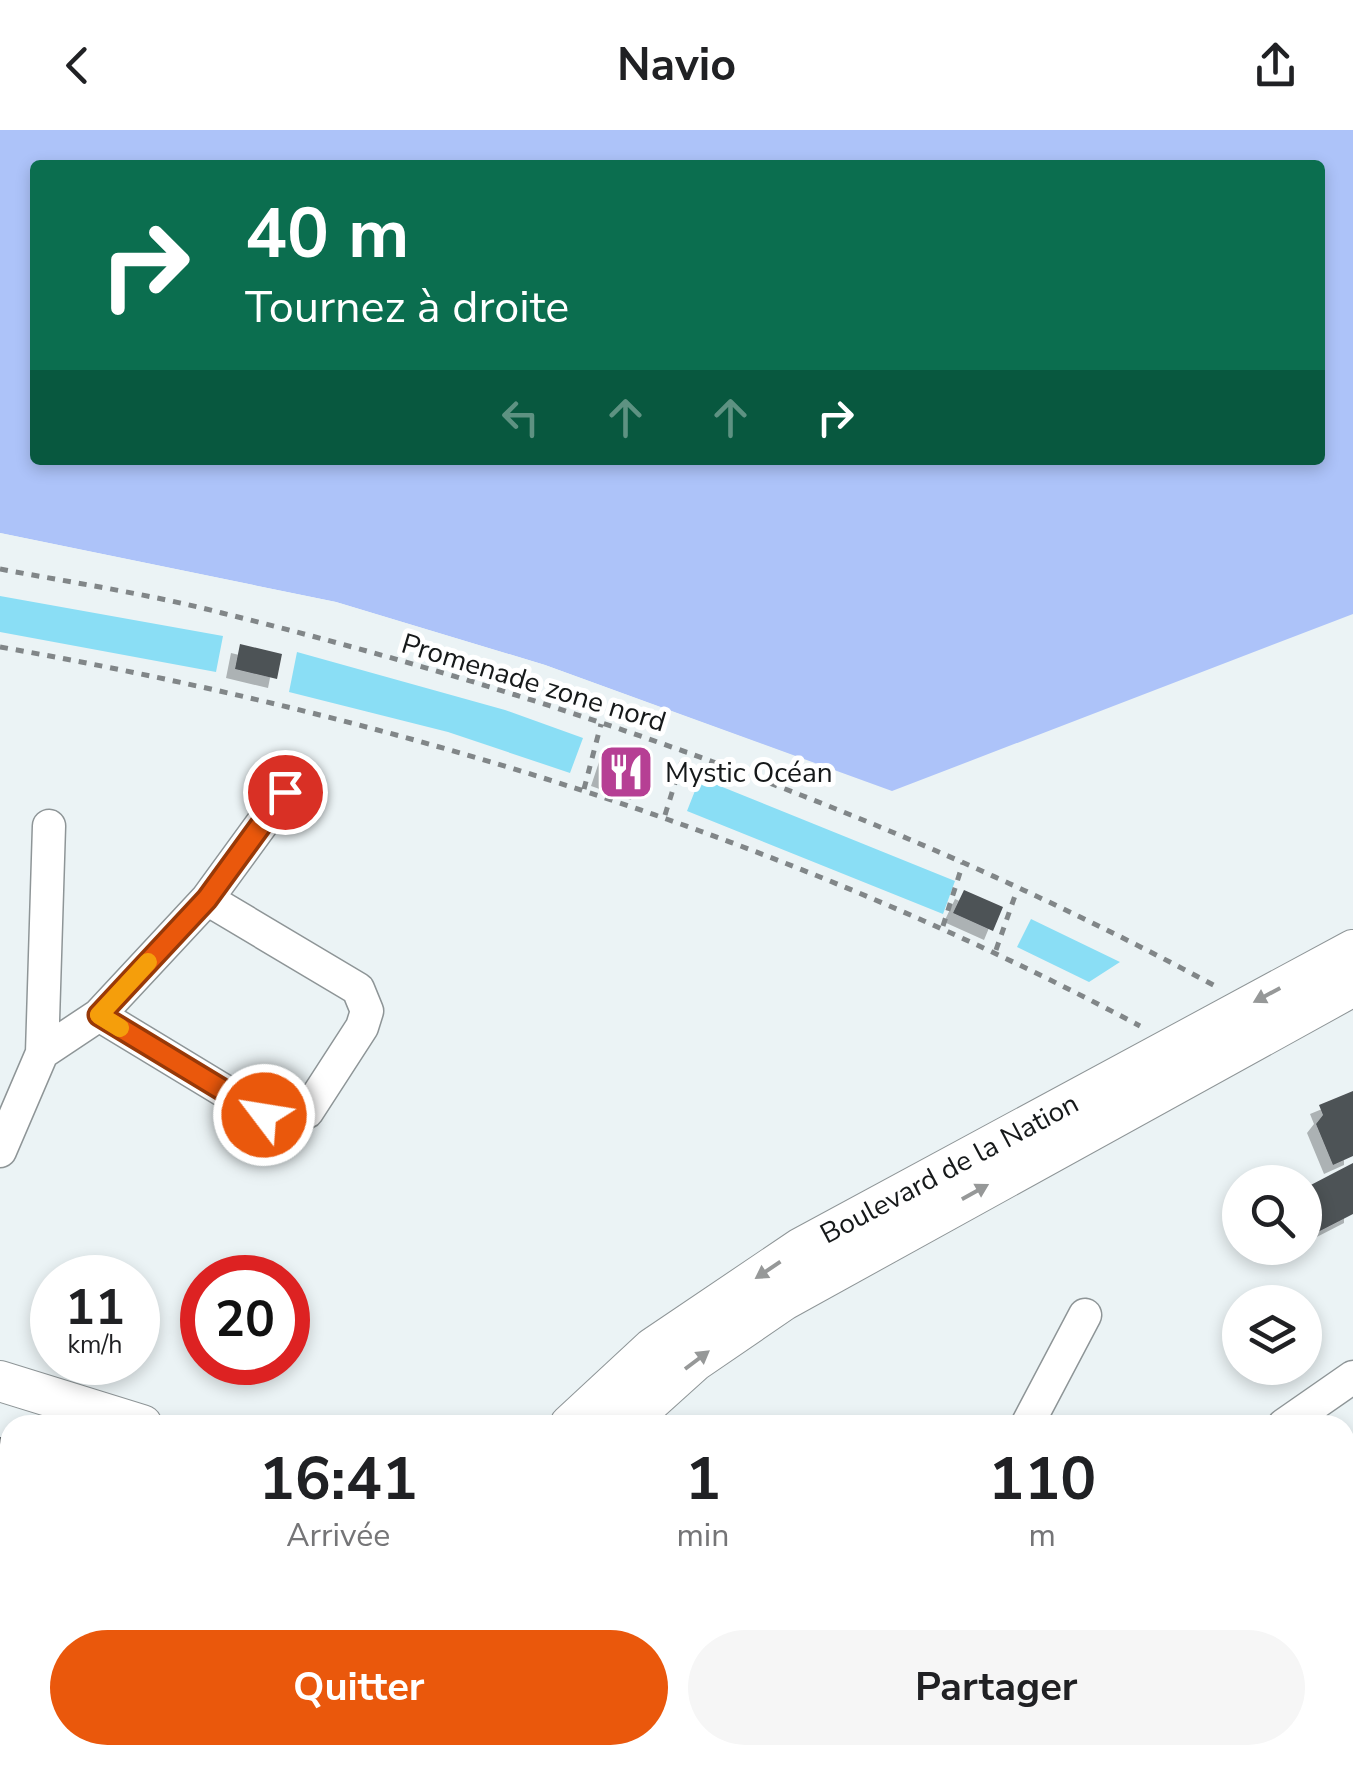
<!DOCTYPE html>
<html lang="fr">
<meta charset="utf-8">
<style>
:root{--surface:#fff;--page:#f6f6f6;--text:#202124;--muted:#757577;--accent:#ea580c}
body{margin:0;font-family:"Nunito Sans",sans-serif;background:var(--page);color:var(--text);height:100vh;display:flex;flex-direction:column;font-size:38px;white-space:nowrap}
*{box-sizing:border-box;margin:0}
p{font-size:32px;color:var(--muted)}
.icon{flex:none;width:55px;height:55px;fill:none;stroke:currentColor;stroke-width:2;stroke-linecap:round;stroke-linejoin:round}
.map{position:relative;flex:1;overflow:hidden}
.drawer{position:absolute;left:0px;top:1285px;width:1355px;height:350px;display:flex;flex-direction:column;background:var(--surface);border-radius:30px 30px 0 0;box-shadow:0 5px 15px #0003}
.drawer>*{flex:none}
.hud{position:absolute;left:30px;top:30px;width:1295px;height:305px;border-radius:10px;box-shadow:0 5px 15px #0003;background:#0b6e4f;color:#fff;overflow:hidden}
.tools{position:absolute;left:1222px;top:1035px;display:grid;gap:20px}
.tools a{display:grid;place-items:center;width:100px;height:100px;border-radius:50%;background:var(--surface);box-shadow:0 5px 15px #0003;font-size:50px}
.speed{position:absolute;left:30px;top:1125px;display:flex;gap:20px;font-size:50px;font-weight:700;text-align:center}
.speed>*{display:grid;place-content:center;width:130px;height:130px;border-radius:50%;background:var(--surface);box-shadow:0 5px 15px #0003;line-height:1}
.speed small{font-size:25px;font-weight:400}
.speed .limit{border:15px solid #d22;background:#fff;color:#111}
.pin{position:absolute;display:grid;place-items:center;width:85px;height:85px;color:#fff;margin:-42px;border:5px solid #fff;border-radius:50%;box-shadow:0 2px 10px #0007}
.me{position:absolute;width:110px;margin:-55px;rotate:301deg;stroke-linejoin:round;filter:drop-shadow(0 0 8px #0008)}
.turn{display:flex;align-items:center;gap:35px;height:210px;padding:0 50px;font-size:45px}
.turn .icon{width:130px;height:130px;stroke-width:2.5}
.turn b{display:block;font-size:70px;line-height:85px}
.lanes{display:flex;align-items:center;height:95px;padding:0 50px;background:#0003;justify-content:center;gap:50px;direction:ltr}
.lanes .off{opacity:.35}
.eta{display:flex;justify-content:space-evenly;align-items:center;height:170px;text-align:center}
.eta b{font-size:60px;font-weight:700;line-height:70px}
.cta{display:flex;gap:20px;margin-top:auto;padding:20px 50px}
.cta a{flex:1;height:115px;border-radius:60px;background:var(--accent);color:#fff;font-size:40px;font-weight:700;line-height:115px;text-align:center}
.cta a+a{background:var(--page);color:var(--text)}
header{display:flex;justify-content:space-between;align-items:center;height:130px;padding:0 50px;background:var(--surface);font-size:45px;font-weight:700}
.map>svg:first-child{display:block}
.green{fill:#8adef5}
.water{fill:#adc3f9;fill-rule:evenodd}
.pier{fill:#ebf3f5}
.building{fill:#4e5256;filter:url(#shadow)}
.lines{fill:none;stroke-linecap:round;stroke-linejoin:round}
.minor-casing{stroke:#8e9597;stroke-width:35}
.major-casing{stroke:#8e9597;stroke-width:42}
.path{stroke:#818688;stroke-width:5;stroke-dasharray:8 8;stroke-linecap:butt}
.minor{stroke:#fff;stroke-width:32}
.major{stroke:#fff;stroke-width:40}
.oneway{fill:#969898}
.route-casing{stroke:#983908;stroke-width:25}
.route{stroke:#ea580c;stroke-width:18}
.slow{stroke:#f59e0b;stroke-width:18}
.labels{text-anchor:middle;stroke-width:10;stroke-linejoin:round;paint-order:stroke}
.street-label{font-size:28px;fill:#16191a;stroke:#fff}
.poi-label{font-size:28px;fill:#16191a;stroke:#fff;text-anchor:start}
</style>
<header><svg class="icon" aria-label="back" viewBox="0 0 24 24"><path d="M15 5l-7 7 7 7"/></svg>Navio<svg class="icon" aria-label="share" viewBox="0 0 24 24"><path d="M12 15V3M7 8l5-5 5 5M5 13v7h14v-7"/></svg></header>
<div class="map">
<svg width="1353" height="1635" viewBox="0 0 1353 1635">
<defs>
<filter id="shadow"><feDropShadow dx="-9" dy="9" stdDeviation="0" flood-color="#0004"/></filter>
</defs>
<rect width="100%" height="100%" fill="#ebf3f5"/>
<path class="green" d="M 0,466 L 223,506 L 216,542 L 0,502 Z
M 297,522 L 505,580 L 583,608 L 570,643 L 448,602 L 289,562 Z
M 700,648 L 955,751 L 943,784 L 687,681 Z
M 1031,789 L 1120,832 L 1089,852 L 1017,817 Z"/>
<path class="water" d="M 0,0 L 1353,0 L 1353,484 L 892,661 L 545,535 L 336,472 L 0,403 ZM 35,35 L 1320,35 L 1320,330 L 35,330 Z"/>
<path class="pier" d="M 0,403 L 336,472 L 545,535 L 898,664 L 890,666 L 544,540 L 334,477 L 0,408 Z"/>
<path class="building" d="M 240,514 L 282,524 L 277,549 L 235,539 Z
M 608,623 L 648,637 L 640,661 L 600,647 Z
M 964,760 L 1003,777 L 993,801 L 953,783 Z
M 1353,961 L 1353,1026 L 1333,1035 L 1316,994 L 1323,985 L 1319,975 Z
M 1353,1033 L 1353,1084 L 1316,1103 L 1305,1081 L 1305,1058 Z
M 0,1307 L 10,1310 L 10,1392 L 0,1406 Z
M 1345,1522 L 1353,1525 L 1348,1550 L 1353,1552 L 1346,1572 Z
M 422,1625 L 470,1625 L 480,1635 L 415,1635 Z
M 865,1625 L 943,1625 L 944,1635 L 867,1635 Z
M 1119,1625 L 1151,1625 L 1149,1633 L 1136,1629 L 1135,1635 L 1116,1635 Z"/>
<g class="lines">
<g class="minor-casing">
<path id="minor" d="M 99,885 L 264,985 L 287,990 L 307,982 L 362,897 L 367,881 L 358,859 L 207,769
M 42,923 L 49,696
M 0,1021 L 42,923 L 99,885 L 207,769 L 285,662
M 1027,1295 L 1085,1185
M 1284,1295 L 1353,1247
M 959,1625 L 960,1635"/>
</g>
<g class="major-casing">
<path id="major" d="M 0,1251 L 142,1295
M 570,1295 L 653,1218 L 801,1118 L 1353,820
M 624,1295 L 695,1231 L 784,1170 L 1353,856
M 1293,1625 L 1325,1635
M 322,1635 L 328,1625
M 387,1635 L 392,1625
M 632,1635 L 652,1625"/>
</g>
<path class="path" d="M 0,439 C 74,453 149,464 222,483 C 566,568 904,688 1217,857
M 0,517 C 398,587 783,706 1140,896
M 584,659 L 601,594
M 665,685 L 685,621
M 943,796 L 963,733
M 996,820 L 1017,760"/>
<use href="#minor" class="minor"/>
<use href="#major" class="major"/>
</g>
<defs><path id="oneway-solid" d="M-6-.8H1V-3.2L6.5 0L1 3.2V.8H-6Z" transform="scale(2.5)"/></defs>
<g class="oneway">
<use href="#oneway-solid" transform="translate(1267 865) rotate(152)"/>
<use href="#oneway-solid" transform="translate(975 1062) rotate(-29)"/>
<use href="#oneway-solid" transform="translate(768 1140) rotate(146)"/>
<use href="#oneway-solid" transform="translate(697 1230) rotate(-37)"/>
</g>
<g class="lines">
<g class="route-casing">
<path id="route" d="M 264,985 L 99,885 L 207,769 L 285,662"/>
</g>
<use href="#route" class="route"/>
<path class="slow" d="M 120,898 L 99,885 L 148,832"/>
</g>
<defs>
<g id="restaurant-square" transform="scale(2.875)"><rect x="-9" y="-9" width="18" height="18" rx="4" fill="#b63f94" stroke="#fff"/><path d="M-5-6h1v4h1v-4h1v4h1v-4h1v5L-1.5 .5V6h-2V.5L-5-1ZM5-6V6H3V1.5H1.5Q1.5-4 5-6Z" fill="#fff"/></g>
</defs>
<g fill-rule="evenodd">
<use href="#restaurant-square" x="626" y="642"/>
</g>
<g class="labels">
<g class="street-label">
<text transform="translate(534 552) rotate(17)" y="10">Promenade zone nord</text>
<text transform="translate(949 1038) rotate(-28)" y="10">Boulevard de la Nation</text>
</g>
<g class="poi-label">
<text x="665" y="652">Mystic Océan</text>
</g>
</g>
</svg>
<div class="tools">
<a><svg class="icon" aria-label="search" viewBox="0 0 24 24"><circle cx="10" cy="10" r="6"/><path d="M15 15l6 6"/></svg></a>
<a><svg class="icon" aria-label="layers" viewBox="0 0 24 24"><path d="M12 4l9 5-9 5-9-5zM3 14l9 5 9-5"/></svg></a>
</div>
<div class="speed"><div>11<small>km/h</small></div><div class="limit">20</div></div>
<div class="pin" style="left:285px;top:662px;background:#d93025"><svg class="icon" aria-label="arrive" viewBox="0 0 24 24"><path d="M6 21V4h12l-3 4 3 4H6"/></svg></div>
<svg class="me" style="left:264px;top:985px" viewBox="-20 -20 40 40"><circle r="17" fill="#ea580c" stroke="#fff" stroke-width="3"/><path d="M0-11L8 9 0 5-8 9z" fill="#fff"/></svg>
<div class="hud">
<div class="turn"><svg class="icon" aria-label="right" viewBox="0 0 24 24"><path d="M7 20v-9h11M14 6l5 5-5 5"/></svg><div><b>40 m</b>Tournez à droite</div></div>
<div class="lanes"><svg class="icon off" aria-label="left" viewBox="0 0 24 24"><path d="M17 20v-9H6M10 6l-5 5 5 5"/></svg><svg class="icon off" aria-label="ahead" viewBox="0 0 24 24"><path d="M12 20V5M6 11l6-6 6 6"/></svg><svg class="icon off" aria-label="ahead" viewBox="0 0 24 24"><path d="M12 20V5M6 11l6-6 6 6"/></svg><svg class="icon" aria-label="right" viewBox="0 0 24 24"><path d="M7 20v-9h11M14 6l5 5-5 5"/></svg></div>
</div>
<section class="drawer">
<div class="eta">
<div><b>16:41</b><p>Arrivée</p></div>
<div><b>1</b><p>min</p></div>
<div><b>110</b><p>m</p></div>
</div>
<div class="cta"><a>Quitter</a><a>Partager</a></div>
</section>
</div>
